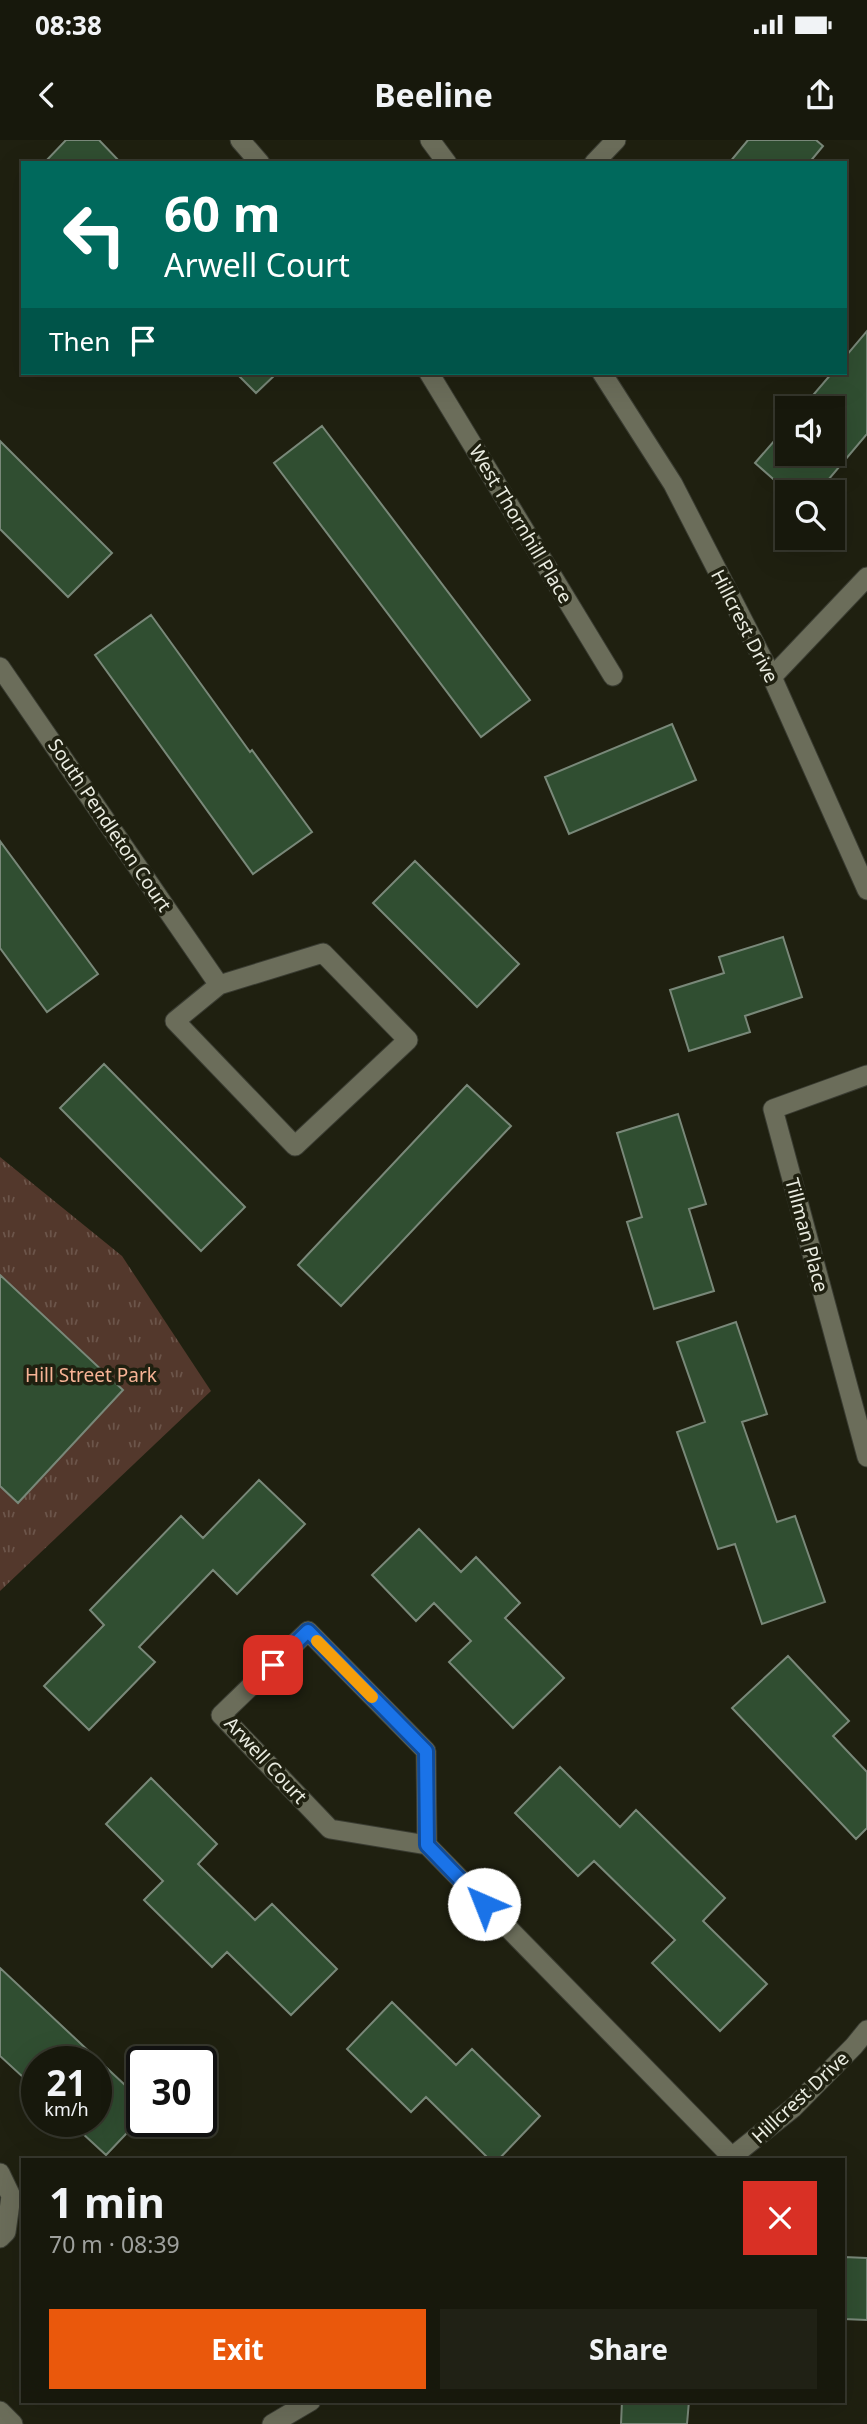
<!DOCTYPE html>
<meta charset="utf-8">
<style>
:root{--surface:#17180c;--page:#202115;--text:#f1f3f6;--muted:#9ea09d;--line:#36372d;--accent:#ea580c}
body{margin:0;font-family:"Noto Sans",sans-serif;background:var(--page);color:var(--text);height:100vh;display:flex;flex-direction:column;font-size:26px;white-space:nowrap}
*{box-sizing:border-box;margin:0}
p{font-size:23px;color:var(--muted)}
.icon{flex:none;width:38px;height:38px;fill:none;stroke:currentColor;stroke-width:2;stroke-linecap:round;stroke-linejoin:round}
.map{position:relative;flex:1;overflow:hidden}
.panel{position:absolute;left:21px;top:2018px;width:824px;height:245px;display:flex;flex-direction:column;background:var(--surface);border-radius:0px;box-shadow:0 7px 28px #0002,0 0 0 2px var(--line)}
.panel>*{flex:none}
.hud{position:absolute;left:21px;top:21px;width:826px;height:214px;border-radius:0px;box-shadow:0 7px 28px #0002,0 0 0 2px var(--line);background:#00695c;color:#fff;overflow:hidden}
.tools{position:absolute;left:775px;top:256px;display:grid;gap:14px}
.tools a{display:grid;place-items:center;width:70px;height:70px;border-radius:0px;background:var(--surface);box-shadow:0 7px 28px #0002,0 0 0 2px var(--line);font-size:35px}
.speed{position:absolute;left:21px;top:1906px;display:flex;gap:14px;font-size:35px;font-weight:700;text-align:center}
.speed>*{display:grid;place-content:center;width:91px;height:91px;border-radius:50%;background:var(--surface);box-shadow:0 7px 28px #0002,0 0 0 2px var(--line);line-height:1}
.speed small{font-size:18px;font-weight:400}
.speed .limit{border:4px solid #111;border-radius:10px;background:#fff;color:#111}
.pin{position:absolute;display:grid;place-items:center;width:60px;height:60px;color:#fff;margin:-30px;border-radius:14px;box-shadow:0 4px 10px #0006}
.me{position:absolute;width:77px;margin:-38px;rotate:316deg;stroke-linejoin:round;filter:drop-shadow(0 0 5px #0008)}
.turn{display:flex;align-items:center;gap:24px;height:147px;padding:0 28px;font-size:32px}
.turn .icon{width:91px;height:91px;stroke-width:2.5}
.turn b{display:block;font-size:49px;line-height:60px}
.then{display:flex;align-items:center;height:66px;padding:0 28px;background:#0003;gap:14px;font-size:26px}
.round{display:grid;place-items:center;flex:none;width:74px;height:74px;border-radius:0px;background:var(--page)}
.overview{display:flex;align-items:center;justify-content:space-between;height:119px;padding:0 28px}
h1{font-size:42px;font-weight:700;line-height:52px}
.button{display:flex;gap:14px;margin-top:auto;padding:14px 28px}
.button a{flex:1;height:80px;border-radius:0px;background:var(--accent);color:#fff;font-size:28px;font-weight:700;line-height:80px;text-align:center}
.button a+a{background:var(--page);color:var(--text)}
.status{display:flex;justify-content:space-between;align-items:center;height:49px;padding:0 35px;background:var(--surface);direction:ltr}
.status svg{height:19px;fill:currentColor}
header{display:flex;justify-content:space-between;align-items:center;height:91px;padding:0 28px;background:var(--surface);font-size:32px;font-weight:700}
.map>svg:first-child{display:block}
.park{fill:url(#park-tufts)}
.building{fill:#304e31;stroke:#798879;stroke-width:2}
.lines{fill:none;stroke-linecap:round;stroke-linejoin:round}
.minor-casing{stroke:#3a3c32;stroke-width:21}
.tertiary-casing{stroke:#3a3c32;stroke-width:21}
.minor{stroke:#6b6d5a;stroke-width:19}
.tertiary{stroke:#6b6d5a;stroke-width:19}
.route-casing{stroke:#114b97;stroke-width:18}
.route{stroke:#1a73e8;stroke-width:12}
.slow{stroke:#f59e0b;stroke-width:12}
.labels{text-anchor:middle;stroke-width:7;stroke-linejoin:round;paint-order:stroke}
.street-label{font-size:19px;fill:#eaece1;stroke:#1f2010}
.park-label{font-size:19px;fill:#f7b395;stroke:#1f2010}
</style>
<div class="status"><b>08:38</b><svg viewBox="0 0 49 12"><path d="M0 12V9h3v3zM5 12V6h3v6zM10 12V3h3v9zM15 12V0h3v12zM26 1h20v11H26zM47 4h2v5h-2z"/></svg></div>
<header><svg class="icon" aria-label="back" viewBox="0 0 24 24"><path d="M15 5l-7 7 7 7"/></svg>Beeline<svg class="icon" aria-label="share" viewBox="0 0 24 24"><path d="M12 15V3M7 8l5-5 5 5M5 13v7h14v-7"/></svg></header>
<div class="map">
<svg width="867" height="2284" viewBox="0 0 867 2284">
<defs>
<pattern id="park-tufts" width="24" height="20" patternUnits="userSpaceOnUse" patternTransform="scale(1.75)"><rect width="24" height="20" fill="#53382c"/><path d="M3 7l-1-3M5 7V3M7 7l1-3M15 17l-1-3M17 17v-4M19 17l1-3" fill="none" stroke="#6c554a"/></pattern>
</defs>
<rect width="100%" height="100%" fill="#1f2010"/>
<path class="park" d="M 0,1017 L 122,1116 L 211,1251 L 0,1451 Z"/>
<path class="building" d="M 66,0 L 99,0 L 121,23 L 44,23 Z
M 748,0 L 816,0 L 823,6 L 809,23 L 729,23 Z
M 867,191 L 867,294 L 818,352 L 788,352 L 755,323 L 788,285 L 788,313 L 833,313 L 833,268 L 802,268 L 832,233 L 845,233 L 845,217 Z
M 236,233 L 277,233 L 256,253 Z
M 322,286 L 530,560 L 481,597 L 274,323 Z
M 0,301 L 112,413 L 68,457 L 0,389 Z
M 151,475 L 250,612 L 252,610 L 312,692 L 253,734 L 95,515 Z
M 672,584 L 696,640 L 569,694 L 545,637 Z
M 0,701 L 98,834 L 47,872 L 0,808 Z
M 415,721 L 519,824 L 477,867 L 373,763 Z
M 783,797 L 802,857 L 745,876 L 750,892 L 689,911 L 670,850 L 724,833 L 719,817 Z
M 104,924 L 245,1067 L 201,1111 L 60,968 Z
M 467,945 L 511,986 L 341,1166 L 298,1125 Z
M 678,974 L 706,1064 L 689,1069 L 714,1151 L 654,1169 L 627,1082 L 642,1077 L 617,993 Z
M 0,1135 L 123,1250 L 18,1363 L 0,1346 Z
M 736,1182 L 767,1274 L 742,1282 L 777,1382 L 795,1376 L 825,1462 L 762,1484 L 735,1404 L 718,1409 L 677,1292 L 705,1282 L 677,1202 Z
M 259,1340 L 305,1384 L 237,1454 L 213,1430 L 139,1507 L 155,1522 L 89,1590 L 44,1546 L 104,1485 L 90,1470 L 181,1376 L 203,1398 Z
M 419,1389 L 461,1432 L 476,1417 L 520,1463 L 505,1478 L 564,1538 L 513,1588 L 449,1522 L 471,1501 L 434,1463 L 416,1481 L 372,1435 Z
M 788,1516 L 849,1581 L 833,1596 L 867,1632 L 867,1688 L 856,1699 L 732,1568 Z
M 560,1627 L 620,1687 L 636,1670 L 725,1758 L 703,1781 L 767,1844 L 720,1891 L 652,1823 L 675,1800 L 594,1721 L 578,1736 L 515,1673 Z
M 151,1638 L 217,1704 L 198,1724 L 255,1780 L 272,1764 L 337,1829 L 291,1875 L 227,1812 L 212,1827 L 144,1760 L 163,1741 L 106,1684 Z
M 0,1828 L 142,1961 L 142,1977 L 106,2015 L 69,1981 L 96,1981 L 96,1922 L 37,1922 L 37,1950 L 0,1916 Z
M 392,1862 L 456,1925 L 472,1909 L 540,1976 L 498,2020 L 490,2020 L 426,1957 L 411,1972 L 347,1909 Z
M 844,2117 L 867,2118 L 867,2180 L 844,2179 Z
M 622,2261 L 689,2261 L 687,2284 L 621,2284 Z"/>
<g class="lines">
<g class="minor-casing">
<path id="minor" d="M 240,0 L 260,23
M 594,23 L 616,0
M 429,233 L 613,536
M 0,527 L 219,845
M 772,537 L 867,437
M 323,813 L 408,900 L 295,1006 L 175,881 L 219,845 Z
M 867,935 L 773,969 L 867,1317
M 308,1491 L 426,1611 L 427,1705 L 330,1689 L 221,1575 Z
M 427,1705 L 732,2017
M 0,2033 L 11,2056 L 6,2092 L 0,2098
M 0,2271 L 13,2284"/>
</g>
<g class="tertiary-casing">
<path id="tertiary" d="M 430,0 L 447,23
M 602,233 L 673,344 L 772,537 L 867,750
M 728,2020 L 793,1968 L 854,1906 L 867,1890
M 272,2284 L 311,2261"/>
</g>
<use href="#minor" class="minor"/>
<use href="#tertiary" class="tertiary"/>
</g>
<g class="lines">
<g class="route-casing">
<path id="route" d="M 273,1525 L 308,1491 L 426,1611 L 427,1705 L 484,1764"/>
</g>
<use href="#route" class="route"/>
<path class="slow" d="M 317,1501 L 372,1557"/>
</g>
<g class="labels">
<g class="street-label">
<text transform="translate(521 384) rotate(59)" y="7">West Thornhill Place</text>
<text transform="translate(745 486) rotate(63)" y="7">Hillcrest Drive</text>
<text transform="translate(110 685) rotate(56)" y="7">South Pendleton Court</text>
<text transform="translate(807 1095) rotate(75)" y="7">Tillman Place</text>
<text transform="translate(266 1620) rotate(47)" y="7">Arwell Court</text>
<text transform="translate(800 1957) rotate(-43)" y="7">Hillcrest Drive</text>
</g>
<g class="park-label">
<text x="91" y="1242">Hill Street Park</text>
</g>
</g>
</svg>
<div class="tools">
<a><svg class="icon" aria-label="sound" viewBox="0 0 24 24"><path d="M4 9h4l5-4v14l-5-4H4zM17 9q2 3 0 6"/></svg></a>
<a><svg class="icon" aria-label="search" viewBox="0 0 24 24"><circle cx="10" cy="10" r="6"/><path d="M15 15l6 6"/></svg></a>
</div>
<div class="speed"><div>21<small>km/h</small></div><div class="limit">30</div></div>
<div class="pin" style="left:273px;top:1525px;background:#d93025"><svg class="icon" aria-label="arrive" viewBox="0 0 24 24"><path d="M6 21V4h12l-3 4 3 4H6"/></svg></div>
<svg class="me" style="left:484px;top:1764px" viewBox="-20 -20 40 40"><circle r="19" fill="#fff"/><path d="M0-13L10 11 0 6-10 11z" fill="#1a73e8"/></svg>
<div class="hud">
<div class="turn"><svg class="icon" aria-label="left" viewBox="0 0 24 24"><path d="M17 20v-9H6M10 6l-5 5 5 5"/></svg><div><b>60 m</b>Arwell Court</div></div>
<div class="then">Then<svg class="icon" aria-label="arrive" viewBox="0 0 24 24"><path d="M6 21V4h12l-3 4 3 4H6"/></svg></div>
</div>
<section class="panel">
<div class="overview"><div><h1>1 min</h1><p>70 m · 08:39</p></div><a class="round" style="background:#d93025;color:#fff"><svg class="icon" aria-label="close" viewBox="0 0 24 24"><path d="M6 6l12 12M18 6L6 18"/></svg></a></div>
<div class="button"><a>Exit</a><a>Share</a></div>
</section>
</div>
